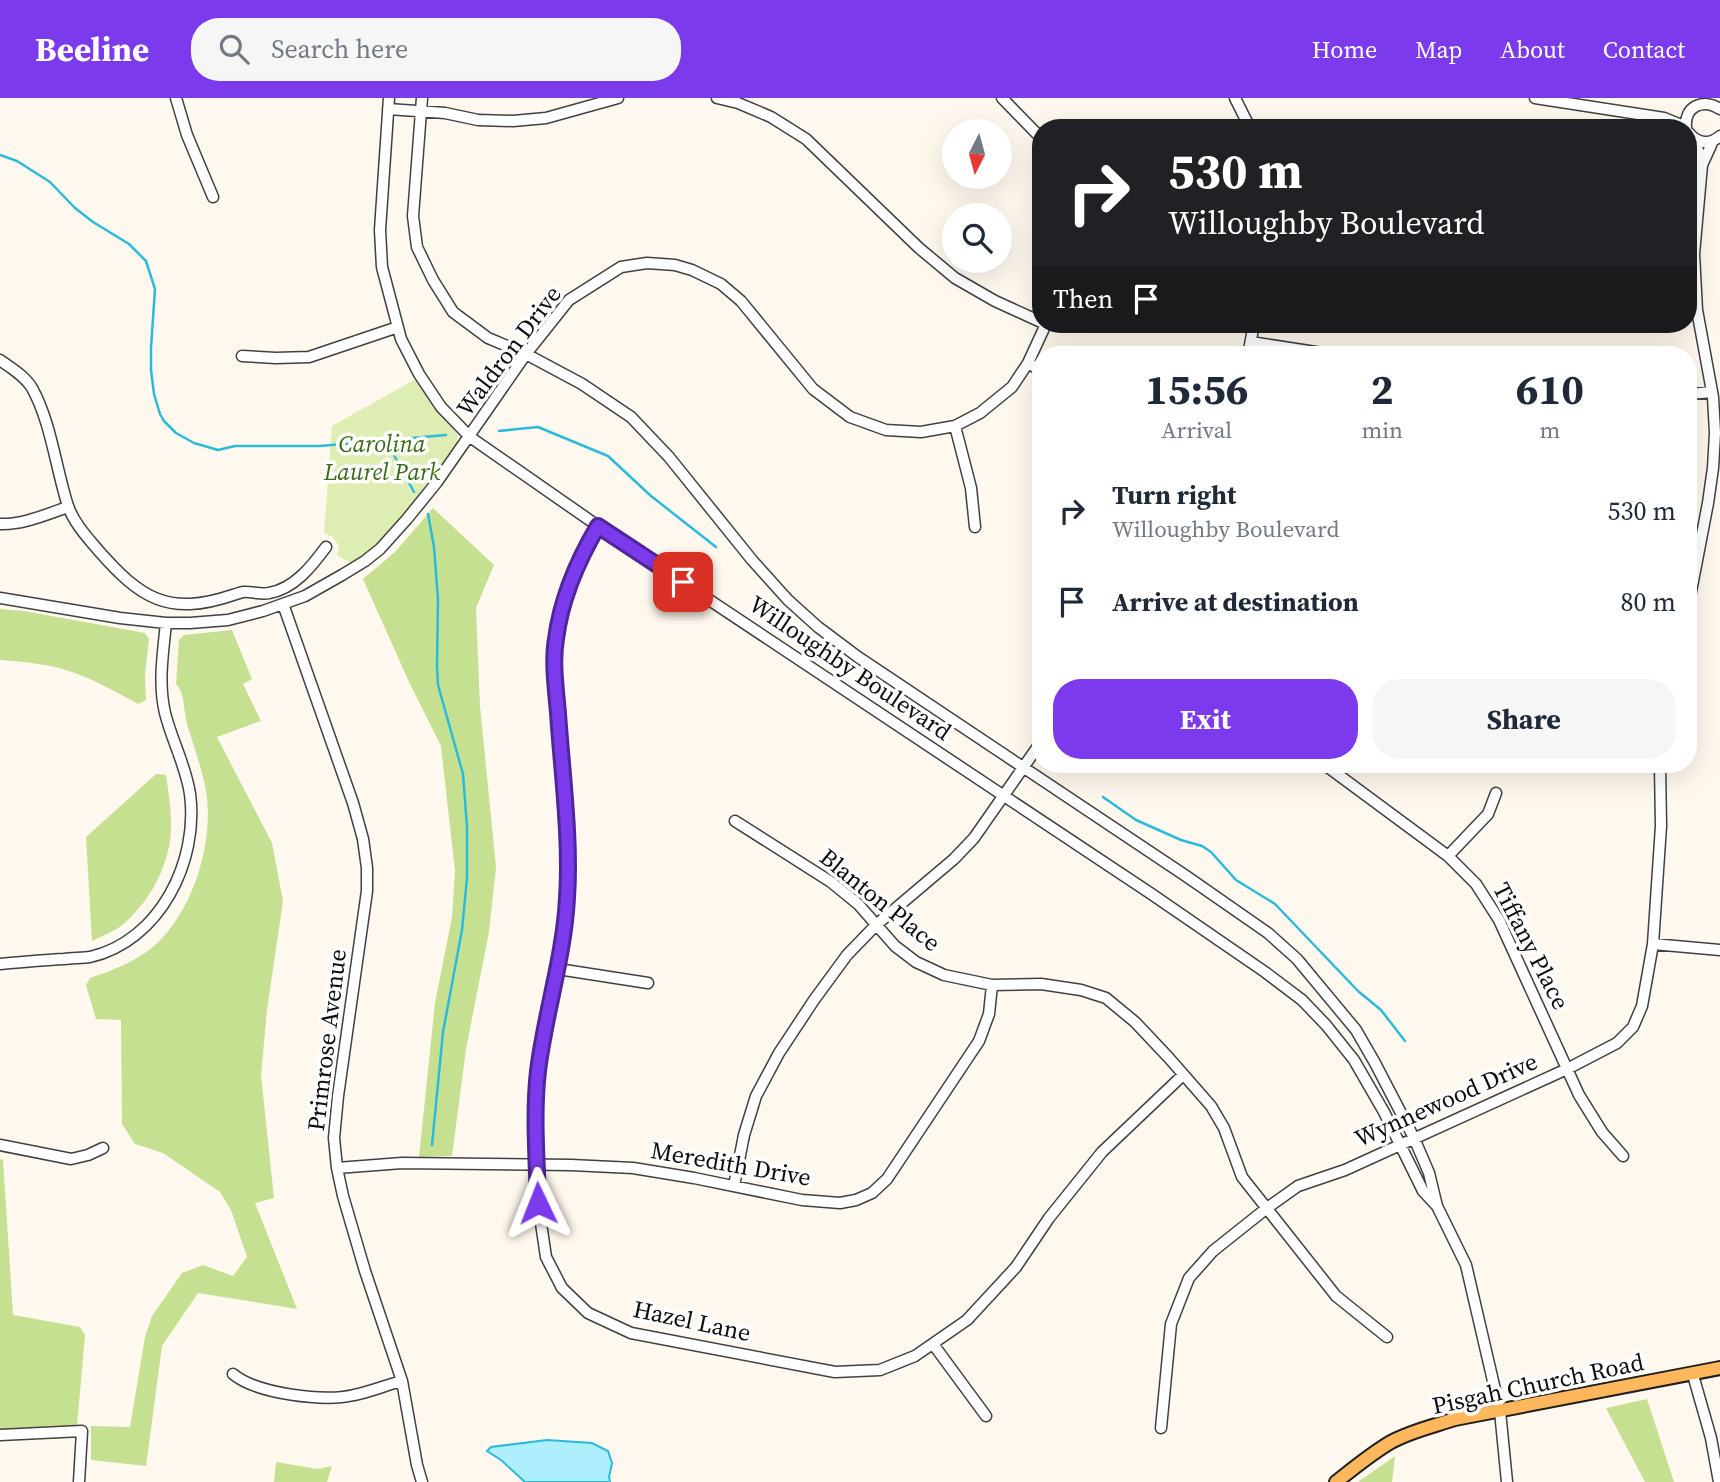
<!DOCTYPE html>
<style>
:root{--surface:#fff;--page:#f6f6f7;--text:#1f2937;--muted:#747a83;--accent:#7c3aed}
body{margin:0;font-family:"Source Serif 4",serif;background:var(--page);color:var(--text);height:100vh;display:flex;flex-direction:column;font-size:26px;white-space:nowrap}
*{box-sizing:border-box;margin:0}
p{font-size:23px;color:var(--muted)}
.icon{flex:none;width:38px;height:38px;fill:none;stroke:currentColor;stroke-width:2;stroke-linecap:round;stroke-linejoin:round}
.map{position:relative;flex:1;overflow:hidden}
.drawer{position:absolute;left:1032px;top:248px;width:665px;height:427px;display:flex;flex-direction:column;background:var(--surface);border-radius:28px;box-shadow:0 7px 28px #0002}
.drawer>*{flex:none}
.hud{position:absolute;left:1032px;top:21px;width:665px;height:214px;border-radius:28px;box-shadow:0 7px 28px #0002;background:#202124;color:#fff;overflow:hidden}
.needle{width:46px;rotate:186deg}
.tools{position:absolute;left:942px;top:21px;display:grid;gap:14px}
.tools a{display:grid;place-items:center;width:70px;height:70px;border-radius:50%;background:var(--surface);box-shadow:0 7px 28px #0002;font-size:35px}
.pin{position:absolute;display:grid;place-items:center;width:60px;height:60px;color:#fff;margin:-30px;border-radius:14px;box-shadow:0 4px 10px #0006}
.me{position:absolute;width:77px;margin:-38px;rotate:358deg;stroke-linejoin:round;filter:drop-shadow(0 0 5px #0008)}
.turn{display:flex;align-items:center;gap:24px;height:147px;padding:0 21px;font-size:32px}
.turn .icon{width:91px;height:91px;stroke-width:2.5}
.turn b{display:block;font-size:49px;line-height:60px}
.then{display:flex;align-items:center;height:66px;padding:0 21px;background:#0003;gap:14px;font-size:26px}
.eta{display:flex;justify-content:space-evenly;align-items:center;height:119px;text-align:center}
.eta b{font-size:42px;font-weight:700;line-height:49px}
.action{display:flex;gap:14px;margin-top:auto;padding:14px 21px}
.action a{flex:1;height:80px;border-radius:28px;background:var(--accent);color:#fff;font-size:28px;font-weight:700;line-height:80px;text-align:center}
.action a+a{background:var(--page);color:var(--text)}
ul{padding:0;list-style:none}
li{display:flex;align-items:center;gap:21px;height:91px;padding:0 21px}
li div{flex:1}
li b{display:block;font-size:26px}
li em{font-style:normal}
header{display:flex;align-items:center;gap:42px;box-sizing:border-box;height:98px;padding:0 35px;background:var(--accent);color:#fff}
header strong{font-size:33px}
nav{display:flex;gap:38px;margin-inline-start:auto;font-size:24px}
.search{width:490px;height:63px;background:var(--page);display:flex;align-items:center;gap:18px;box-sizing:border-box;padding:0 24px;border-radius:28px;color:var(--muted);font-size:26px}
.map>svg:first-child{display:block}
.green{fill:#deeeb3}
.forest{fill:#c5e091}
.water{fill:#adeffc;stroke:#2cbadb;stroke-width:2}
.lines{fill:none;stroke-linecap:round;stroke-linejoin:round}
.stream{stroke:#2cbadb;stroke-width:2.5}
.minor-casing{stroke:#414141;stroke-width:13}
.major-casing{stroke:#1f1f1f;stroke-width:16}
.minor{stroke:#fff;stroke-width:10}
.major{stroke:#ffb75e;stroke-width:12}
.route-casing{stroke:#51269a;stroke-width:18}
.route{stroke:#7c3aed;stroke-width:12}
.labels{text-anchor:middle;stroke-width:7;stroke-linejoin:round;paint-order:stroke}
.street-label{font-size:24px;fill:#0e0e0e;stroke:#fff}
.park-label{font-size:24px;font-style:italic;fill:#3a6c17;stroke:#fff}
</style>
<header>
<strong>Beeline</strong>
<div class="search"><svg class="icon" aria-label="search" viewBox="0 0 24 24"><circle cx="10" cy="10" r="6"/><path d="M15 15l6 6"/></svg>Search here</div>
<nav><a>Home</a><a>Map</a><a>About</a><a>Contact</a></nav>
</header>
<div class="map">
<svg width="1720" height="1384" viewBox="0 0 1720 1384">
<rect width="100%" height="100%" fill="#fff8ee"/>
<path class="green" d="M 416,281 L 457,336 L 457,346 L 398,424 L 377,447 L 351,465 L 337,457 L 339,448 L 333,439 L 324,435 L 332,328 Z"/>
<path class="forest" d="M 433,410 L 494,467 L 476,510 L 480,608 L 496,769 L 489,834 L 466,951 L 452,1058 L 419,1059 L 435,905 L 452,819 L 455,773 L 441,648 L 409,584 L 363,481 L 395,454 Z
M 0,511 L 24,513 L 145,535 L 149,541 L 145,577 L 146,602 L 138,606 C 118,595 97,583 75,575 C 51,566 25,564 0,562 Z
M 232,532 L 252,581 L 243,586 L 261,623 L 217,639 L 272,745 L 283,803 L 267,912 L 261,977 L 274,1100 L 255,1105 L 297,1211 L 198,1195 L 162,1248 L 146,1368 L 91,1362 L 91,1328 L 130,1329 L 145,1239 L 152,1218 L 182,1175 L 203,1167 L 233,1178 L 247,1159 L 231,1112 L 220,1094 L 163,1055 L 135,1046 L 122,1026 L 121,922 L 96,921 L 86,887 L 90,880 C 111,873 129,866 148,853 C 191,821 215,745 206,693 C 203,676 197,658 192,642 C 190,635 187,628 186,621 C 183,608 185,596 176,586 L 179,542 L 184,537 Z
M 156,676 L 166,677 C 169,698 173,722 170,743 C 165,775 147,807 121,828 C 113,834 101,838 92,843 L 86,739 Z
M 0,1061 L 3,1062 L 13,1217 L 80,1229 L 85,1237 L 77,1328 L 0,1332 Z
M 1647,1301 L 1674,1384 L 1645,1384 L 1606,1310 Z
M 1395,1358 L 1392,1384 L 1358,1384 Z
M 276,1364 L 317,1371 L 332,1368 L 327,1384 L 274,1384 Z"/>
<path class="water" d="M 547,1342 L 592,1345 L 608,1353 L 612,1365 L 609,1379 L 610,1384 L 525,1384 L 501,1362 L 487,1353 L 491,1349 Z"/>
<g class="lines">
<path class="stream" d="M 0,57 L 17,63 L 50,84 L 75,110 L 93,124 L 129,146 L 146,163 L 155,191 L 151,250 L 151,272 L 154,296 L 160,316 L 164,323 L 176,335 L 194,345 L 218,352 L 235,348 L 320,348 L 446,337
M 499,333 L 538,329 L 608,358 L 651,398 L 716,449
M 389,342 L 395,359 L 414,394
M 428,416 L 434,449 L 438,501 L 437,568 L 438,587 L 463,676 L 467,729 L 467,780 L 462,832 L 443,934 L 432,1047
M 1103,699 L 1136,722 L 1181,742 L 1202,748 L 1211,754 L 1236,782 L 1275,806 L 1358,893 L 1381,912 L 1405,943"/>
<g class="minor-casing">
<path id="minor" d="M 176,0 L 187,37 L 213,99
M 389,0 L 380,132 L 382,169 L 401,241 L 419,276 L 441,309 L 470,339 L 598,428 L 1150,795 L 1265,874 L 1302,902 L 1326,927 L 1354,962 L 1384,1014 L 1423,1093 L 1437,1108
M 422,0 L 413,118 L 417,149 L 433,182 L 453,214 L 488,240 L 526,256 L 582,286 L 631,319 L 669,359 L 752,462 L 788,502 L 818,529 L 858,559 L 1186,778 L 1268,835 L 1297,861 L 1356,932 L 1375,965 L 1414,1040 L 1429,1075 L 1437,1108 L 1466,1167 L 1500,1313 L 1507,1384
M 717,0 L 738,5 L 771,19 L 806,41 L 919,150 L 955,180 L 995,203 L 1041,224
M 1002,0 L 1041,40
M 1235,0 L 1250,30
M 1535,0 L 1664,20 L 1686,29
M 388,11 L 445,15 L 478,22 L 513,23 L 546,20 L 618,0
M 1686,30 C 1684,8 1703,0 1720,11
M 1689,35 C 1698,46 1710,47 1720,38
M 1695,41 L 1702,67
M 1251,244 L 1335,257
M 1248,257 L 1254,226
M 242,258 L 276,260 L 309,259 L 398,229
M 0,262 C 11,270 25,278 32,290 C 51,324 56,371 68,408 C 74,425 87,439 98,452 C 140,500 168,519 233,497 C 233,497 242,494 243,494 C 251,493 260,497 269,495 C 294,491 312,468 326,449
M 1028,265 L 1041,273
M 1689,296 L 1712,294
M 955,328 L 971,390 L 975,429
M 0,426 C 23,427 47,416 68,409
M 598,428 L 585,449 L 564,502 L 555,543 L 556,591 L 568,781 L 567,803 L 558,871 L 538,973 L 535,1015 L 538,1105 L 546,1159 L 562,1190 L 588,1215 L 631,1235 L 835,1274 L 880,1272 L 915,1258 L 967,1222 L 1016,1169 L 1049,1120 L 1102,1054 L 1183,977
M 0,500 L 120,520 L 166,525 L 190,525 L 228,522 L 263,513 L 305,498 L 342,477 L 365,463 L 380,451 L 407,421 L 437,384 L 526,256 L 569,202 L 621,169 L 647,165 L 675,167 L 692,172 L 721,186 L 741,203 L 813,291 L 850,319 L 886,332 L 921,334 L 955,328 L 980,315 L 1012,289 L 1028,265 L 1046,226
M 1689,504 L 1708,405 L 1713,370 L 1715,335 L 1713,299 L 1697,212 L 1694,156 L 1702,67 L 1713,43
M 283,506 L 353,705 L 363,741 L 367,770 L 367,793 L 338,998 L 334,1040 L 337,1070 L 343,1098 L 365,1173 L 402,1283 L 417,1367 L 422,1384
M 1325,667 L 1448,758 L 1476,786 L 1499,822 L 1579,997 L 1602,1034 L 1623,1058
M 735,723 L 831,784 L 858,806 L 895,848 L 916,864 L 944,877 L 992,887 L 1041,886 L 1081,892 L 1106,900 L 1135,924 L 1169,960 L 1211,1008 L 1224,1030 L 1242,1079 L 1336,1198 L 1387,1239
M 1448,758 L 1488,716 L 1496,695
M 1653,846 L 1720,852
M 0,866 C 21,864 42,862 64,861 C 72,860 82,860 90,859 C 160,843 199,763 190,696 C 186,668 172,643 165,615 C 158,585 163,555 166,525
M 558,871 L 648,885
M 0,1047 L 71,1061 L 88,1057 L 103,1050
M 337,1070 L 402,1065 L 571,1067 L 633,1070 L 694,1080 L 802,1102 L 840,1105 L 856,1102 L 872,1095 L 887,1081 L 979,943 L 989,916 L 992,887
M 734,1088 L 744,1037 L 756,998 L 779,955 L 814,902 L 847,857 L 876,827 L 954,761 L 974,740 L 1041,644
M 933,1246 L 986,1318
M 233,1276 C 257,1296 324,1304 354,1297 C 370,1294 386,1287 402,1283
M 1693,1277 L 1711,1340 L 1719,1384
M 1161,1330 L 1171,1226 L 1189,1180 L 1213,1153 L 1267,1110 L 1298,1088 L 1345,1072 L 1567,971 L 1617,945 L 1633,929 L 1642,908 L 1653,846 L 1661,728 L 1660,667
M 0,1337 L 82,1333 L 79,1384"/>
</g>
<g class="major-casing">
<path id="major" d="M 1336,1384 C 1354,1370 1372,1355 1391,1344 C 1411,1333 1434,1328 1455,1321 L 1720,1270"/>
</g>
<use href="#minor" class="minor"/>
<use href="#major" class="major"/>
</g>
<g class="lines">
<g class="route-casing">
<path id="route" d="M 538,1105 C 537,1061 533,1017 538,973 C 545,915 564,859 567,800 C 571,741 562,675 558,615 C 556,591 552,564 556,541 C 561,501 578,462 598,428 L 683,484"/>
</g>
<use href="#route" class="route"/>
</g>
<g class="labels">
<g class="street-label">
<text transform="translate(509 253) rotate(-53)" y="8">Waldron Drive</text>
<text transform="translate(850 570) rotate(34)" y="8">Willoughby Boulevard</text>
<text transform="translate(880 802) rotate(39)" y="8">Blanton Place</text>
<text transform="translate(1531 848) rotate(63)" y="8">Tiffany Place</text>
<text transform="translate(327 942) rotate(-83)" y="8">Primrose Avenue</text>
<text transform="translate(1446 1002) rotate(-24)" y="8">Wynnewood Drive</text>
<text transform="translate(731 1066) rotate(10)" y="8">Meredith Drive</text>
<text transform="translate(692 1223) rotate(12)" y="8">Hazel Lane</text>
<text transform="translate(1538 1286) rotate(-12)" y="8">Pisgah Church Road</text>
</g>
<g class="park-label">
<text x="382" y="354">Carolina<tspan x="382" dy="28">Laurel Park</tspan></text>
</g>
</g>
</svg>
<div class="tools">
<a><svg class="needle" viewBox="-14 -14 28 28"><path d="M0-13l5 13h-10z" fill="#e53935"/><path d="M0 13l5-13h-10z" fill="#747a83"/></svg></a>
<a><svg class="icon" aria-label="search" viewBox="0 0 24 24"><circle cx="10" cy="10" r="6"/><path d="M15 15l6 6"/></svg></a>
</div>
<div class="pin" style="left:683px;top:484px;background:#d93025"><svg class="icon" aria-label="arrive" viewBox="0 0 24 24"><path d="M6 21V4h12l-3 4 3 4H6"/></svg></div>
<svg class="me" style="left:538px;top:1105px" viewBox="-20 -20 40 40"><path d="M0-17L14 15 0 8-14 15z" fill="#7c3aed" stroke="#fff" stroke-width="4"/></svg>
<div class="hud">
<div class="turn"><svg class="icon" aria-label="right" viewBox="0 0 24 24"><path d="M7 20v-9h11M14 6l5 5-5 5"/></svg><div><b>530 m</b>Willoughby Boulevard</div></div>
<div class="then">Then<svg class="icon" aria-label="arrive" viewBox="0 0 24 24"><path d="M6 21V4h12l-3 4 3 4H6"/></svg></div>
</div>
<section class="drawer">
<div class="eta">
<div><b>15:56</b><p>Arrival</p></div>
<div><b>2</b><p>min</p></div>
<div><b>610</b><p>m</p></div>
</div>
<ul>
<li><svg class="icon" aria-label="right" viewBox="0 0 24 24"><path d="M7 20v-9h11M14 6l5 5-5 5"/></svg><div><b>Turn right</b><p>Willoughby Boulevard</p></div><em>530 m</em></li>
<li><svg class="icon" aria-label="arrive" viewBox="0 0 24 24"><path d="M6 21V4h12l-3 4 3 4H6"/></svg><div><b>Arrive at destination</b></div><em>80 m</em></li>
</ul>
<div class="action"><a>Exit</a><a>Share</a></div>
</section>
</div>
